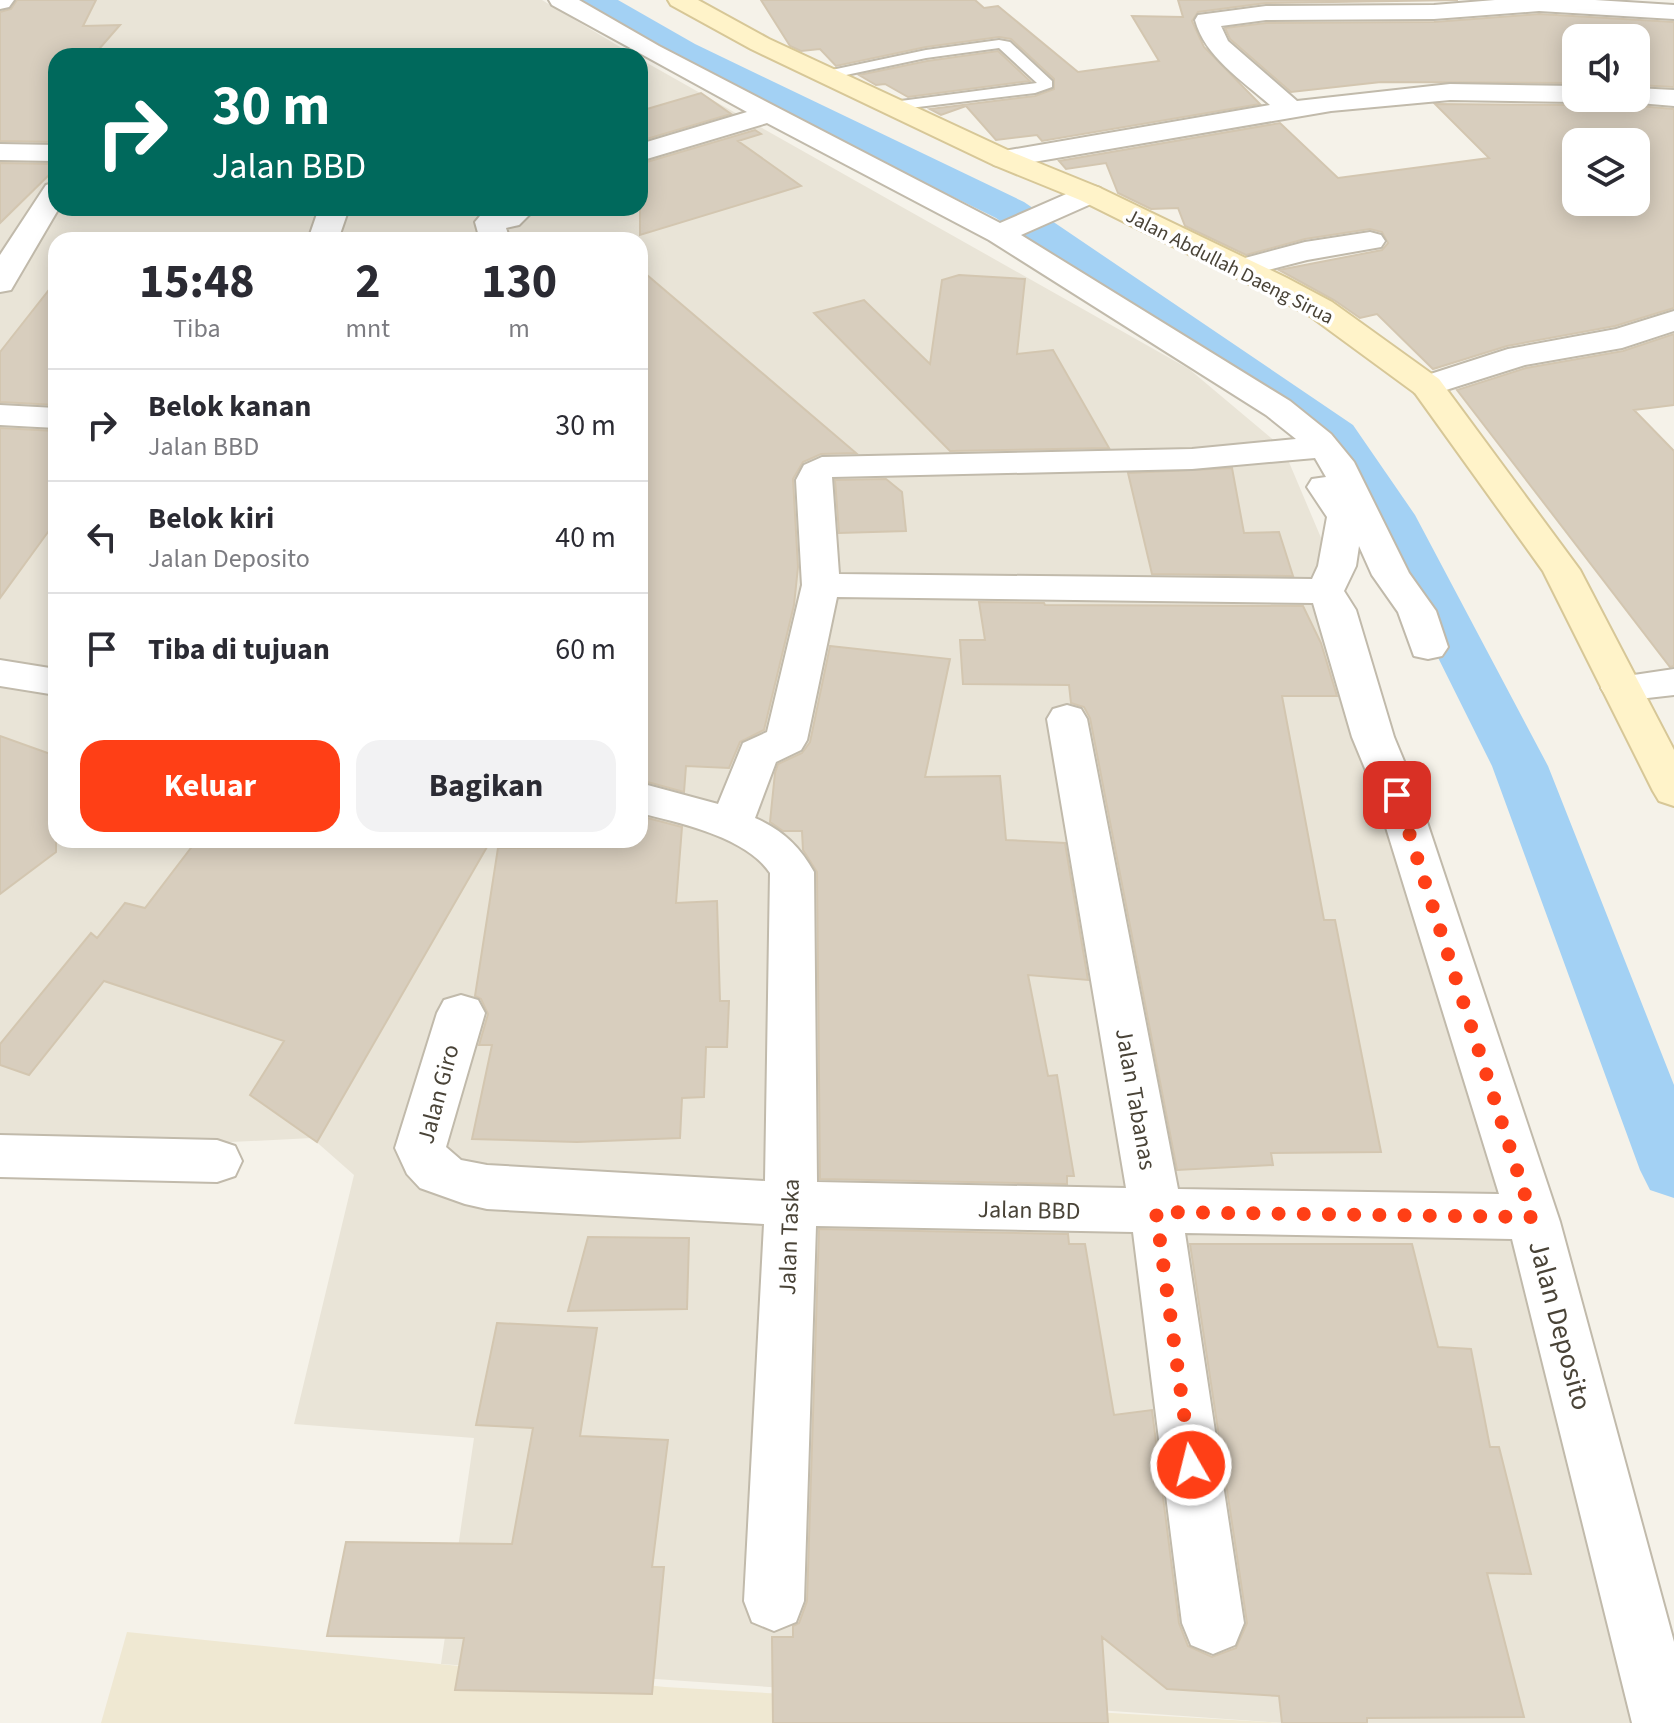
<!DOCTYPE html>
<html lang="id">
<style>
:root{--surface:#fff;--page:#f2f2f3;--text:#2b2b33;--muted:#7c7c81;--line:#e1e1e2;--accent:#ff3f16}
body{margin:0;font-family:"Source Sans 3",sans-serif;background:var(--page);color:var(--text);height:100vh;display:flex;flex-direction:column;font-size:30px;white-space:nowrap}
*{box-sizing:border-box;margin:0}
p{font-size:26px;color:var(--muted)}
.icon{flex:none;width:44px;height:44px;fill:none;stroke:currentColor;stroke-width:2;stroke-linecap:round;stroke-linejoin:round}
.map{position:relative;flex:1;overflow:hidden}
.panel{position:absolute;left:48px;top:232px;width:600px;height:616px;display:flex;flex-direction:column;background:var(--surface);border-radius:24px;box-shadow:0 4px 20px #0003}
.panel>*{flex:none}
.guide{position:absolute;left:48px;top:48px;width:600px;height:168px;border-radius:24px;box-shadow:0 4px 20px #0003;background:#00695c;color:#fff;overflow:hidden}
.controls{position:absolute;left:1562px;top:24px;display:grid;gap:16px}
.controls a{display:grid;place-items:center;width:88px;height:88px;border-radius:16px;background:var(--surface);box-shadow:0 4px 20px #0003;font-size:40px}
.pin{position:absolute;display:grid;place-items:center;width:68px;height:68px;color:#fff;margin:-34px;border-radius:16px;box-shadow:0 4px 12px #0006}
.me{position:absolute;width:88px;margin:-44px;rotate:352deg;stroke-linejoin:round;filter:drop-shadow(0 0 6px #0008)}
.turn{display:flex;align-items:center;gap:28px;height:168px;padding:0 32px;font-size:36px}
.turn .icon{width:104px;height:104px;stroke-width:2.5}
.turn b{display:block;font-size:56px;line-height:68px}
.eta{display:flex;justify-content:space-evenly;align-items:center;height:136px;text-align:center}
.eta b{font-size:48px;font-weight:700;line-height:56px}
.button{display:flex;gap:16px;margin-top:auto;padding:16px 32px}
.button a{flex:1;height:92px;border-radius:24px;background:var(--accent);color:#fff;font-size:32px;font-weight:700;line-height:92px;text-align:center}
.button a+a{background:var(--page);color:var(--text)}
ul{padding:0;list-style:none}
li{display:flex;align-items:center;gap:24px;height:112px;padding:0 32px;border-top:2px solid var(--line)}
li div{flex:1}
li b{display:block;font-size:30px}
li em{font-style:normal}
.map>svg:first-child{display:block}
.residential{fill:#e9e4d7;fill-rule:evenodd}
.education{fill:#efe8d2}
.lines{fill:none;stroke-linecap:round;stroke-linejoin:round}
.canal{fill:#a3d1f4;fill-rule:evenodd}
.building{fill:#d8cebe;stroke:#d3c6b0;stroke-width:2;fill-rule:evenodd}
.lane-casing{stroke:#c1baab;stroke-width:4}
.street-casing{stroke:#c1baab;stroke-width:4}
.secondary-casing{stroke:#d7c797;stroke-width:4}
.lane{fill:#fff;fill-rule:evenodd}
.street{fill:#fff;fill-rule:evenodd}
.secondary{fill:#fff3c9;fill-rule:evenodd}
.route{stroke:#ff3f16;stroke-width:14;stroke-dasharray:0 25.2}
.labels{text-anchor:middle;stroke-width:7;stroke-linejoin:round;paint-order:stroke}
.far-street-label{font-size:20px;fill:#494337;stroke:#fff}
.street-label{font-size:24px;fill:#494337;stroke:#fff}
.near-street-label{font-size:28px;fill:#494337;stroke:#fff}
</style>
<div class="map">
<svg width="1674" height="1723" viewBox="0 0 1674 1723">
<rect width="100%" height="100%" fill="#f5f2e9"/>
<path class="residential" d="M 0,0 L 542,0 L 635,56 L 56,56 L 56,208 L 640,208 L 640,59 L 1189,369 L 1283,448 L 1363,637 L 1674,1723 L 1284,1723 L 441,1664 L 474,1438 L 294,1424 L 354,1175 L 312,1138 L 70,1150 L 0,1145 ZM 56,240 L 640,240 L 640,840 L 56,840 Z"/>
<path class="education" d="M 127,1632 L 665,1687 L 1284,1723 L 101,1723 Z"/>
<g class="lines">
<path class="canal" d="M 579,0 L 618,0 L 695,44 L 1024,202 L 1353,425 L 1415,515 L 1548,766 L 1674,1085 L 1674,1198 L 1650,1190 L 1640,1170 L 1492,766 L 1367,515 L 1321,444 L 996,218 L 671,58 L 584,7 Z"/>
</g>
<path class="building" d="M 17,0 L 96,0 L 83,26 L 120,25 L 93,56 L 56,56 L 56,142 L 0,141 L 0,12 L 11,9 Z
M 761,0 L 975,0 L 984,8 L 998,6 L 1078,72 L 1159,61 L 1132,16 L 1183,17 L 1178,0 L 1458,0 L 1266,3 L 1198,12 L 1192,21 L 1204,47 L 1260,104 L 1042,141 L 1037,135 L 996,140 L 966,106 L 941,115 L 930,109 L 1035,96 L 1054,89 L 1054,79 L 1011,39 L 999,37 L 926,47 L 836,66 L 820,49 L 801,51 L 790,46 Z
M 1539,14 L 1674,22 L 1674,87 L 1636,85 L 1636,38 L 1576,38 L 1576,83 L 1381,82 L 1291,92 L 1230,39 L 1225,28 L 1266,23 L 1434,22 Z
M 998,51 L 1030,81 L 908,97 L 885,84 L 876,85 L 859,75 L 927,61 Z
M 701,93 L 731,114 L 640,141 L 640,111 Z
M 1589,98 L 1621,98 L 1627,105 L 1674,109 L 1674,308 L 1615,326 L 1507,346 L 1433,369 L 1377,314 L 1360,318 L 1334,300 L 1279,270 L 1382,250 L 1388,243 L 1382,232 L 1370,229 L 1305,239 L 1246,255 L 1185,226 L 1178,208 L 1151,209 L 1118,193 L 1106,163 L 1066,169 L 1059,161 L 1280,123 L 1338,178 L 1489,158 L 1435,104 L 1576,105 ZM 1576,142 L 1636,142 L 1636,202 L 1576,202 Z
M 755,130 L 761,134 L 738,141 L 801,186 L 640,235 L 640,164 Z
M 0,163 L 56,164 L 56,168 L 0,223 Z
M 640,269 L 856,453 L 821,454 L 803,462 L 793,479 L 798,567 L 794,605 L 764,730 L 740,742 L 729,768 L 686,766 L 684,792 L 640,780 Z
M 959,275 L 1025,279 L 1017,354 L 1053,350 L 1109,448 L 950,451 L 814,313 L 864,300 L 930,364 L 942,280 Z
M 56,281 L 56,405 L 0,402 L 0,352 Z
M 1674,334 L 1674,405 L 1634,410 L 1674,451 L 1674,666 L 1670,667 L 1457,390 L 1526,368 L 1623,351 Z
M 0,428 L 56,431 L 56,521 L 0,598 Z
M 1232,468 L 1244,533 L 1279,532 L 1293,576 L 1152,574 L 1128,473 Z
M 886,479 L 902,492 L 906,531 L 839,533 L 835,480 Z
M 979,602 L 1044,603 L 1045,605 L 1303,606 L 1321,643 L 1337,696 L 1282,696 L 1324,920 L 1335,920 L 1381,1152 L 1271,1153 L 1273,1165 L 1177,1170 L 1090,718 L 1084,707 L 1071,703 L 1069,685 L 963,684 L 960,640 L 985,640 Z
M 830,646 L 950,659 L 925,777 L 1000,776 L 1006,840 L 1065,843 L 1088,980 L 1028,975 L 1048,1076 L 1057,1075 L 1074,1176 L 1067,1176 L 1067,1184 L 820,1179 L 817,872 L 803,850 L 802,831 L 783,831 L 770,822 L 775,773 L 778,764 L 802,753 L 810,742 Z
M 0,736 L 56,756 L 56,852 L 0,894 Z
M 640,816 L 682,827 L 676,903 L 717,901 L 720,1001 L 729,1001 L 727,1047 L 706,1047 L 704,1097 L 682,1098 L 680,1138 L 577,1142 L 472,1139 L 492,1045 L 479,1045 L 488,1014 L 481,999 L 475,996 L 498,848 L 620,847 L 624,840 L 640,840 Z
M 197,840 L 491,840 L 317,1142 L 250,1095 L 284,1041 L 104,981 L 29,1075 L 0,1065 L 0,1044 L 91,933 L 97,938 L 125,903 L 145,908 Z
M 819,1229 L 1068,1234 L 1069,1244 L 1085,1244 L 1114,1415 L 1152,1410 L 1179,1623 L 1188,1646 L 1212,1657 L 1236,1648 L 1247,1623 L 1190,1244 L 1412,1244 L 1438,1347 L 1471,1349 L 1490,1447 L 1499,1447 L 1531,1574 L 1487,1573 L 1524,1717 L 1367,1718 L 1367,1723 L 1282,1723 L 1279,1696 L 1167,1689 L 1102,1637 L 1108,1723 L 773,1723 L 772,1637 L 793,1637 L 793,1626 L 799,1623 L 807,1601 Z
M 588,1237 L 689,1238 L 687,1309 L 568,1311 Z
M 497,1323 L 597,1328 L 580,1436 L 668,1440 L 652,1567 L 664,1567 L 652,1694 L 455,1690 L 464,1638 L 327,1636 L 346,1542 L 512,1544 L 533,1428 L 476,1425 Z"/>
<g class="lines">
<g class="lane-casing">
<path id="lane" d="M 999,40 L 1010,42 L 1052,81 L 1052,87 L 1035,93 L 893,110 L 886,106 L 893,102 L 1037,83 L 999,48 L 926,58 L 827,79 L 820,75 L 827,71 L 926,50 Z"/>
</g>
<g class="street-casing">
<path id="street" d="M 0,0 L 14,0 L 9,7 L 0,9 Z
M 549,0 L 579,0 L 659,46 L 1000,223 L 1080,188 L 1090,185 L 1100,188 L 1104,194 L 1100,200 L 1021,235 L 1290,401 L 1331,434 L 1354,462 L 1409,573 L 1436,611 L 1448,647 L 1442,656 L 1428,659 L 1414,656 L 1398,612 L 1372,575 L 1359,546 L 1356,566 L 1344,591 L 1356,610 L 1394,737 L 1418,795 L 1560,1222 L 1674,1642 L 1674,1723 L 1632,1723 L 1512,1239 L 1185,1233 L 1244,1623 L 1235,1645 L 1213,1654 L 1191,1645 L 1182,1623 L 1133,1232 L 816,1226 L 804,1601 L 796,1622 L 774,1631 L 752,1622 L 744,1601 L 764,1224 L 487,1209 L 465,1204 L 420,1188 L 407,1174 L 395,1148 L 437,1013 L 444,1000 L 461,995 L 478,1000 L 485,1013 L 446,1147 L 461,1160 L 487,1165 L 765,1181 L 770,873 C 746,837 680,823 640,813 L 640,783 L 718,804 L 743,743 L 767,732 L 802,585 L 796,480 L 804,465 L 822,457 L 1192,449 L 1296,439 L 1266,415 L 989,240 L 767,123 L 640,161 L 640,144 L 747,112 L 552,5 ZM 1315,458 L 1326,477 L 1312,479 L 1307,487 L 1327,517 L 1318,566 L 1312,579 L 839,574 L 832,477 L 1192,469 ZM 837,597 L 1313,603 L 1352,737 L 1376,795 L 1499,1194 L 1178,1189 L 1087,719 L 1081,709 L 1067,705 L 1053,709 L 1047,719 L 1126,1188 L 817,1182 L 814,872 C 800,847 783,830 755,818 L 776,762 L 801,750 L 807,740 Z
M 1495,0 L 1595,0 L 1674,5 L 1674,19 L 1539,11 L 1434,19 L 1266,20 L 1221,26 L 1228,41 L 1297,101 L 1450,84 L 1576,86 L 1576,98 L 1586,98 L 1576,102 L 1450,100 L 1331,111 L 1004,167 L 994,165 L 990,159 L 994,153 L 1004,151 L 1270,105 C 1242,80 1205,57 1195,20 L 1198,15 L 1266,6 L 1434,5 Z
M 1636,88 L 1674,90 L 1674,106 L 1627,102 L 1624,98 L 1636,98 Z
M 0,144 L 56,145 L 56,161 L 0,160 Z
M 56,182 L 56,208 L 59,208 L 11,290 L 0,292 L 0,255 L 46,185 Z
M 319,208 L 349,208 L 338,240 L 308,240 Z
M 499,208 L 529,208 L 532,212 L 519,225 L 506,228 L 510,240 L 480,240 L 475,222 L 480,216 L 500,212 Z
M 1370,232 L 1381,235 L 1385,241 L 1381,247 L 1307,260 L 1241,277 L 1230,274 L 1226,268 L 1230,262 L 1305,242 Z
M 1674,311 L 1674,331 L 1622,348 L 1525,365 L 1427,396 L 1415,393 L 1410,386 L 1415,379 L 1508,349 L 1616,329 Z
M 0,405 L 56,408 L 56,428 L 0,425 Z
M 0,660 L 56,669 L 56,695 L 0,686 Z
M 1674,669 L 1674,695 L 1621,701 L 1607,697 L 1601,688 L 1607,679 Z
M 0,1135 L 217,1140 L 235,1146 L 242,1161 L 235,1176 L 217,1182 L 0,1177 Z"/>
</g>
<g class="secondary-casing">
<path id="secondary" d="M 668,0 L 698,0 L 769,39 L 1014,153 L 1100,188 L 1287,278 L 1332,302 L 1439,379 L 1580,570 L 1674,750 L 1674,806 L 1659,801 L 1653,791 L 1543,571 L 1415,393 L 1310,316 L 1265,292 L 1080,200 L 994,165 L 751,49 L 671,5 Z"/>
</g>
<use href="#lane" class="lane"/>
<use href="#street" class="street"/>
<use href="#secondary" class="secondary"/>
</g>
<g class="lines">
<path class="route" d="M 1191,1465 L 1156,1212 L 1532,1217 L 1397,795"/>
</g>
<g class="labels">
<g class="far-street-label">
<text transform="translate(1230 266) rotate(27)" y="7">Jalan Abdullah Daeng Sirua</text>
</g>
<g class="street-label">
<text transform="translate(438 1094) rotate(-75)" y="8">Jalan Giro</text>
<text transform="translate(1136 1099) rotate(80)" y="8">Jalan Tabanas</text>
<text transform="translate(1029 1210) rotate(1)" y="8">Jalan BBD</text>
<text transform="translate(789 1237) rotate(-88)" y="8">Jalan Taska</text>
</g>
<g class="near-street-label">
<text transform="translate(1561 1325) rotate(75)" y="10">Jalan Deposito</text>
</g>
</g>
</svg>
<div class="controls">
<a><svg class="icon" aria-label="sound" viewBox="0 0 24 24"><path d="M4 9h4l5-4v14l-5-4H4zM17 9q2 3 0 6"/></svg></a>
<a><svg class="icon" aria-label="layers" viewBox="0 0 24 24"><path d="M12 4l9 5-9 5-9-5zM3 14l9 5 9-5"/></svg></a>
</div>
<div class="pin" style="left:1397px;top:795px;background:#d93025"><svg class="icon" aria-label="arrive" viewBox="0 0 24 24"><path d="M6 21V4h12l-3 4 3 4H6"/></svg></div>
<svg class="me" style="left:1191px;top:1465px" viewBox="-20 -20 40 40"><circle r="17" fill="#ff3f16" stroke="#fff" stroke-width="3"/><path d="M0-11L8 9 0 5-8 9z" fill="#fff"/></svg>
<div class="guide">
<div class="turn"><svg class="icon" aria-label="right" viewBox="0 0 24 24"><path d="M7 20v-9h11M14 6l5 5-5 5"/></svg><div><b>30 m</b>Jalan BBD</div></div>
</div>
<section class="panel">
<div class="eta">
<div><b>15:48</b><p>Tiba</p></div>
<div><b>2</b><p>mnt</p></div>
<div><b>130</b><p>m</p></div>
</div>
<ul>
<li><svg class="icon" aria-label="right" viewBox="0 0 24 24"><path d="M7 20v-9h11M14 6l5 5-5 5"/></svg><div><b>Belok kanan</b><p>Jalan BBD</p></div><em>30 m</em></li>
<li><svg class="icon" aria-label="left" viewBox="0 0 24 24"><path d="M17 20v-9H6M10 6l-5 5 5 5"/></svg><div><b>Belok kiri</b><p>Jalan Deposito</p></div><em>40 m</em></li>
<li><svg class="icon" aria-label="arrive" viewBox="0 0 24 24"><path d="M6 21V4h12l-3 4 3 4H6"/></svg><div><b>Tiba di tujuan</b></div><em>60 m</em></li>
</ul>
<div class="button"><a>Keluar</a><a>Bagikan</a></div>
</section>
</div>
